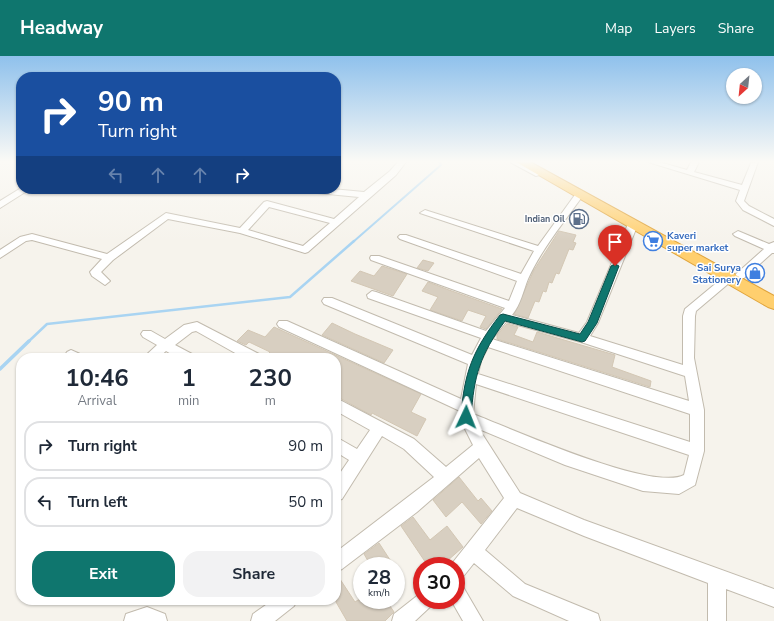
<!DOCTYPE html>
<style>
:root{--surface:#fff;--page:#f2f2f3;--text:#1f2937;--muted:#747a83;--line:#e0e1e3;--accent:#0f766e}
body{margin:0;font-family:"Nunito Sans",sans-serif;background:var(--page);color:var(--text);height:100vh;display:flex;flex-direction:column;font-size:15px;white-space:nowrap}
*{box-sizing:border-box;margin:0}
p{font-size:13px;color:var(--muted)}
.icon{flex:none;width:22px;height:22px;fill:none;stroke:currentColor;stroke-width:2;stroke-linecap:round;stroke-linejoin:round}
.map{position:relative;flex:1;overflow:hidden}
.details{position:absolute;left:16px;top:297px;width:325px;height:252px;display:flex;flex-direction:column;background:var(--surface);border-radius:16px;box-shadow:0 1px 3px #0004}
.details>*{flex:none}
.guide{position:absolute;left:16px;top:16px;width:325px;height:122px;border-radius:16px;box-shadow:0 1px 3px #0004;background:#1a4fa0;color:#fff;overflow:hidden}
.needle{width:26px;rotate:207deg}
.tools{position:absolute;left:726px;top:12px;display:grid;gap:8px}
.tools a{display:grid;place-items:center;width:36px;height:36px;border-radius:50%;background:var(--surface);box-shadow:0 1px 3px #0004;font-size:20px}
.speed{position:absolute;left:353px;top:501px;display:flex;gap:8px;font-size:20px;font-weight:700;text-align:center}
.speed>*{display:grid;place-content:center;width:52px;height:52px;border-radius:50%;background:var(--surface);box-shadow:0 1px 3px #0004;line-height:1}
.speed small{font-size:10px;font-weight:400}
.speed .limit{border:6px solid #d22;background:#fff;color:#111}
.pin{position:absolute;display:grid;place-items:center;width:34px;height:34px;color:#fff;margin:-41px -17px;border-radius:50% 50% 50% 0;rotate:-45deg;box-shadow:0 0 4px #0007}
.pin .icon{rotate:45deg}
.me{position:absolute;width:44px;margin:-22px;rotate:2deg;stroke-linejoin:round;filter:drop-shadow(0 0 3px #0008)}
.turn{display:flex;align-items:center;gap:14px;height:84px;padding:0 16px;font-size:18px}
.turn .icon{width:52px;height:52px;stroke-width:2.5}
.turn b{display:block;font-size:28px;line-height:34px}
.lanes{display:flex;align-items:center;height:38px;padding:0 16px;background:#0003;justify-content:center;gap:20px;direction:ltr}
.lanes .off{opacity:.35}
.eta{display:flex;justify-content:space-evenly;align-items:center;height:68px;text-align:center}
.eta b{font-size:24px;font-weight:700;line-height:28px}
.button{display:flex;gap:8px;margin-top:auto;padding:8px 16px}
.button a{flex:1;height:46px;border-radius:16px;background:var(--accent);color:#fff;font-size:16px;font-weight:700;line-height:46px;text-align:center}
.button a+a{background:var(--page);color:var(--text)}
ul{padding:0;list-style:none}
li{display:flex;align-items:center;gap:12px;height:50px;margin:0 8px 6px;padding:0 8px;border:2px solid var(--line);border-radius:16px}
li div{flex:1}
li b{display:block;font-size:15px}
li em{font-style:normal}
header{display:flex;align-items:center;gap:24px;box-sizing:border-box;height:56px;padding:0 20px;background:var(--accent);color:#fff}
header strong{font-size:19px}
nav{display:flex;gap:22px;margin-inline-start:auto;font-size:14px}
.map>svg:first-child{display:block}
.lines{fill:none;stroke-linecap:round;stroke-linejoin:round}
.stream-far2{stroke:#a9d4f2;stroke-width:2}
.stream-far1{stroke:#a9d4f2;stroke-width:2.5}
.stream{stroke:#a9d4f2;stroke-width:3.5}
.building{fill:#d8cfc1;stroke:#d3c7b4}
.minor-casing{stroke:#c2bbae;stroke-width:2}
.highway-casing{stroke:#e0a43c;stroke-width:2}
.minor{fill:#fff;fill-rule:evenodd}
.highway{fill:#ffcf6e;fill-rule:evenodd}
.route{fill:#0f766e;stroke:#0a4d48}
.labels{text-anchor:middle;stroke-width:3;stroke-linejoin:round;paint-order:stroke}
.far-service-label{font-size:9px;font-weight:bold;fill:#4e5e75;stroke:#fff;text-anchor:end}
.shop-label{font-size:10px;font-weight:bold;fill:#366cbe;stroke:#fff;text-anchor:start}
</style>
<header>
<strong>Headway</strong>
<nav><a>Map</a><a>Layers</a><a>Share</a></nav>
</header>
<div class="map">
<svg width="774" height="565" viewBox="0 0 774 565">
<rect width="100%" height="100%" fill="#f6f3ec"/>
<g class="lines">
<path class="stream-far2" d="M 353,186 L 441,109 L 439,106"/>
<path class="stream-far1" d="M 28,286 L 47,268 L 290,241 L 354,185"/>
<path class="stream" d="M 0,313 L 29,285"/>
</g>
<path class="building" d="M 559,175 L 576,179 L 573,186 L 576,187 L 573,194 L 569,193 L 559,218 L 556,217 L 552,227 L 549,226 L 546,236 L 543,235 L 539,246 L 535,245 L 528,262 L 514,258 L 534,214 Z
M 423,204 L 434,207 L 428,215 L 417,212 Z
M 382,210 L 407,218 L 393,240 L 351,225 L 360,215 L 374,220 Z
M 428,226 L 449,234 L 502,253 L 486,273 L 480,271 L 486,260 L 468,254 L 462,265 L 430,254 L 438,241 L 422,235 Z
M 332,267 L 355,278 L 393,294 L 384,307 L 322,279 Z
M 507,268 L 518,271 L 514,279 L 533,286 L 537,276 L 615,299 L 612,311 L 651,325 L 650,331 L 497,283 L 497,279 Z
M 274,271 L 421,338 L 411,356 L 426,363 L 417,380 L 372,357 L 371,359 L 336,340 L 336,302 L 264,302 L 270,296 L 249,286 L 246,289 L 237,285 L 248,274 L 265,281 Z
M 459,421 L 478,445 L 481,442 L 492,455 L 481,468 L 462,446 L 446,461 L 433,444 Z
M 413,461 L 430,484 L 447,470 L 463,491 L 447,505 L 449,510 L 428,510 L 401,470 Z
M 379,487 L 394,510 L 371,510 L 364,498 Z
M 336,517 L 355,546 L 358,544 L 386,544 L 394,556 L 385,565 L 347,565 L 336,546 Z"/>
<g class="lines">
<g class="minor-casing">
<path id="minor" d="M 398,106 L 406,106 L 396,119 L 308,196 L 305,197 L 240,177 L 168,163 L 113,204 L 101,216 L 110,225 L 105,229 L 92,220 L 90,216 L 102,203 L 32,184 L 26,185 L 0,202 L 0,194 L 20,181 L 32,178 L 107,198 L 166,157 L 240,172 L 264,146 L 267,145 L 334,163 L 359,141 L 307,136 L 303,133 L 332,133 L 364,136 L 390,115 ZM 269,151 L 330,167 L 303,190 L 248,174 Z
M 510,106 L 520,106 L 543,118 L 536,120 Z
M 648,106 L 659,106 L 687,114 L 691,106 L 699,106 L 694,116 L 742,129 L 751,107 L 758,106 L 744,145 L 749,150 L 774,163 L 774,170 L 743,154 L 736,145 L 740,134 Z
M 21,132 L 30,133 L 0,152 L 0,145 Z
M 580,135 L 584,138 C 565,165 542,192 528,223 C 523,235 521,248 512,259 L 579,277 L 587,266 L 628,168 L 630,166 L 636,166 L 638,168 L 598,267 L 590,280 L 683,309 L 683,260 L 685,253 L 726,219 L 730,218 L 735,222 L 696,255 L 695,260 L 694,302 L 704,354 L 704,395 L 695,429 L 679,438 L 643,435 L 565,409 L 479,373 L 520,437 L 584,464 L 774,533 L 774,551 L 726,533 L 726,565 L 708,565 L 708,527 L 584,480 L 517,452 L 485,494 L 525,528 L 598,558 L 600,565 L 569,565 L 513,540 L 474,507 L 462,522 L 456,525 L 456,510 L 450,510 L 504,442 L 479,402 L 417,456 L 342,513 L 336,516 L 336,496 L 434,421 L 404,393 L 382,380 L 342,443 L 336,445 L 336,423 L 349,404 L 336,396 L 336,381 L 357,393 L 370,374 L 336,355 L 336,342 L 414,383 L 446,411 L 473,389 L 459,361 L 460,355 L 279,271 L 277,268 L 279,265 L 287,265 L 461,343 L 468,308 L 324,248 L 322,245 L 324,242 L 332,242 L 472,299 L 481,282 L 368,242 L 367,239 L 372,235 L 376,236 L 486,275 L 505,252 L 371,204 L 370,202 L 371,200 L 379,200 L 509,245 L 517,225 L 400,183 L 398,181 L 400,179 L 406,179 L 521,218 L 534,195 L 420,157 L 425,154 L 428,155 L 538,190 L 577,136 ZM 506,266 L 581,286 L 685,320 L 689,345 L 492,283 ZM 488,291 L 690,358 L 690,386 L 478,318 L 481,305 ZM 476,328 L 689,399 L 684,419 C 652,436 510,372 473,358 Z
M 738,175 L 769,188 L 774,186 L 774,197 L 772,197 L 744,222 L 736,222 L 735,220 L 736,218 L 764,193 L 735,180 L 733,178 Z
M 197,266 L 259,298 L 261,302 L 244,302 L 196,275 L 192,276 L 175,289 L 192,298 L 194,302 L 178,302 L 166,295 L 158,302 L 143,302 L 157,289 L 143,281 L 141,278 L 143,275 L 151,275 L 165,283 L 184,269 Z
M 71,294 L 80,298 L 82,302 L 66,302 L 65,299 L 67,296 Z
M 456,526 L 462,529 L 483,565 L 463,565 L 451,544 L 456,544 Z
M 422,536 L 422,544 L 434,544 L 431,550 L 415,565 L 392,565 L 394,558 Z
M 273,544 L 297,544 L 294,550 L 275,565 L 251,565 L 253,558 Z
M 147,551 L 165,558 L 167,565 L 124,565 L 126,558 Z"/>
</g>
<g class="highway-casing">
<path id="highway" d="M 516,106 L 530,106 L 774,240 L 774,253 L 768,251 Z"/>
</g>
<use href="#minor" class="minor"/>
<use href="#highway" class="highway"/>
</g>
<linearGradient id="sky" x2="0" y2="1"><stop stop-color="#8fc1ec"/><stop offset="0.57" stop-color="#fbfaf6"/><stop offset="1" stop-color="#fbfaf6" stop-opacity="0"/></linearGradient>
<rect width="774" height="185" fill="url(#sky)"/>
<path class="route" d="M 615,208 L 619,210 L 597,267 L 585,285 L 582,286 L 505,265 C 480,299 474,319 471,361 L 470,364 L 466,365 L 462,364 L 461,361 C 464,316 473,294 500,259 L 503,258 L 580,278 L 588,266 L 611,210 Z"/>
<defs>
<g id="fuel-ring" transform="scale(1)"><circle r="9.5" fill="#fff" stroke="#5c6f8a" stroke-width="1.5"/><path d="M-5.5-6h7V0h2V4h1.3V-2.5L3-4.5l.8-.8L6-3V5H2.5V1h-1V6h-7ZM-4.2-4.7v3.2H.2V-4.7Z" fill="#5c6f8a"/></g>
<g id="supermarket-ring" transform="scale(1)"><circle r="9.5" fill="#fff" stroke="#3f7fe0" stroke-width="1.5"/><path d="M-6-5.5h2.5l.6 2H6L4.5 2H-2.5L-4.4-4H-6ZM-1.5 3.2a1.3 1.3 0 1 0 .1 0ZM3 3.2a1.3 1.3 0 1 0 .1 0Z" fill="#3f7fe0"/></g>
<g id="shop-ring" transform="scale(1)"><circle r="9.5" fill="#fff" stroke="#3f7fe0" stroke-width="1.5"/><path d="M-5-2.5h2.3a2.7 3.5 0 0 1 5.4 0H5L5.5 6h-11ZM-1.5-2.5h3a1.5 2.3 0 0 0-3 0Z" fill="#3f7fe0"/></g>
</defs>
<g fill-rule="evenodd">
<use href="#fuel-ring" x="579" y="163"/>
<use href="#supermarket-ring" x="653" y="185"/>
<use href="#shop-ring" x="755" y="217"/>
</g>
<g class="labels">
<g class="far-service-label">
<text x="565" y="166">Indian Oil</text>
</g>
<g class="shop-label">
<text x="667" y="183">Kaveri<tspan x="667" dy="12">super market</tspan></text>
<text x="741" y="215" text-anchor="end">Sai Surya<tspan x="741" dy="12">Stationery</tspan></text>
</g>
</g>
</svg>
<div class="tools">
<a><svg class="needle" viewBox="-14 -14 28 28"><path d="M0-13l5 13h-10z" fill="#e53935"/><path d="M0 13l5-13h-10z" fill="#747a83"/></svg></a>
</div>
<div class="speed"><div>28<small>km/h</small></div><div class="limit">30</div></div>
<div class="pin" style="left:615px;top:210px;background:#d93025"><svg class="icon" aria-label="arrive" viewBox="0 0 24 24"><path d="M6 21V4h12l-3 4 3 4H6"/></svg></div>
<svg class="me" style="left:466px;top:361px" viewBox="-20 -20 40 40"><path d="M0-17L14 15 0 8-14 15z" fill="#0f766e" stroke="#fff" stroke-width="4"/></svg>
<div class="guide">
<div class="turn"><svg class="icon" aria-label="right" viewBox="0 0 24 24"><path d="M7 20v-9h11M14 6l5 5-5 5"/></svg><div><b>90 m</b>Turn right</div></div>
<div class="lanes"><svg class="icon off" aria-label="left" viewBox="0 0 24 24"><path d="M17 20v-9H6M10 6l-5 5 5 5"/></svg><svg class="icon off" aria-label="ahead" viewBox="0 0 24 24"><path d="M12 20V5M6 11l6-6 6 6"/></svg><svg class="icon off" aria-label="ahead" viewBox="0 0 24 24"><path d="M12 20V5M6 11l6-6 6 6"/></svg><svg class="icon" aria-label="right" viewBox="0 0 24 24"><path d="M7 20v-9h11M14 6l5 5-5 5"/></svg></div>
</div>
<section class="details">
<div class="eta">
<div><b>10:46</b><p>Arrival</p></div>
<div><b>1</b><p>min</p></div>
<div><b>230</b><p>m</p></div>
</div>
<ul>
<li><svg class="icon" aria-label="right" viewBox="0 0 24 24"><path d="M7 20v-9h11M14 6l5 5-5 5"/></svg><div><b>Turn right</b></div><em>90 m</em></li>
<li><svg class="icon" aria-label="left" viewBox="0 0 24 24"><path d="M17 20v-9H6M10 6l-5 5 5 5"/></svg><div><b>Turn left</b></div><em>50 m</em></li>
</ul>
<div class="button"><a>Exit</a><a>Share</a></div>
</section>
</div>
